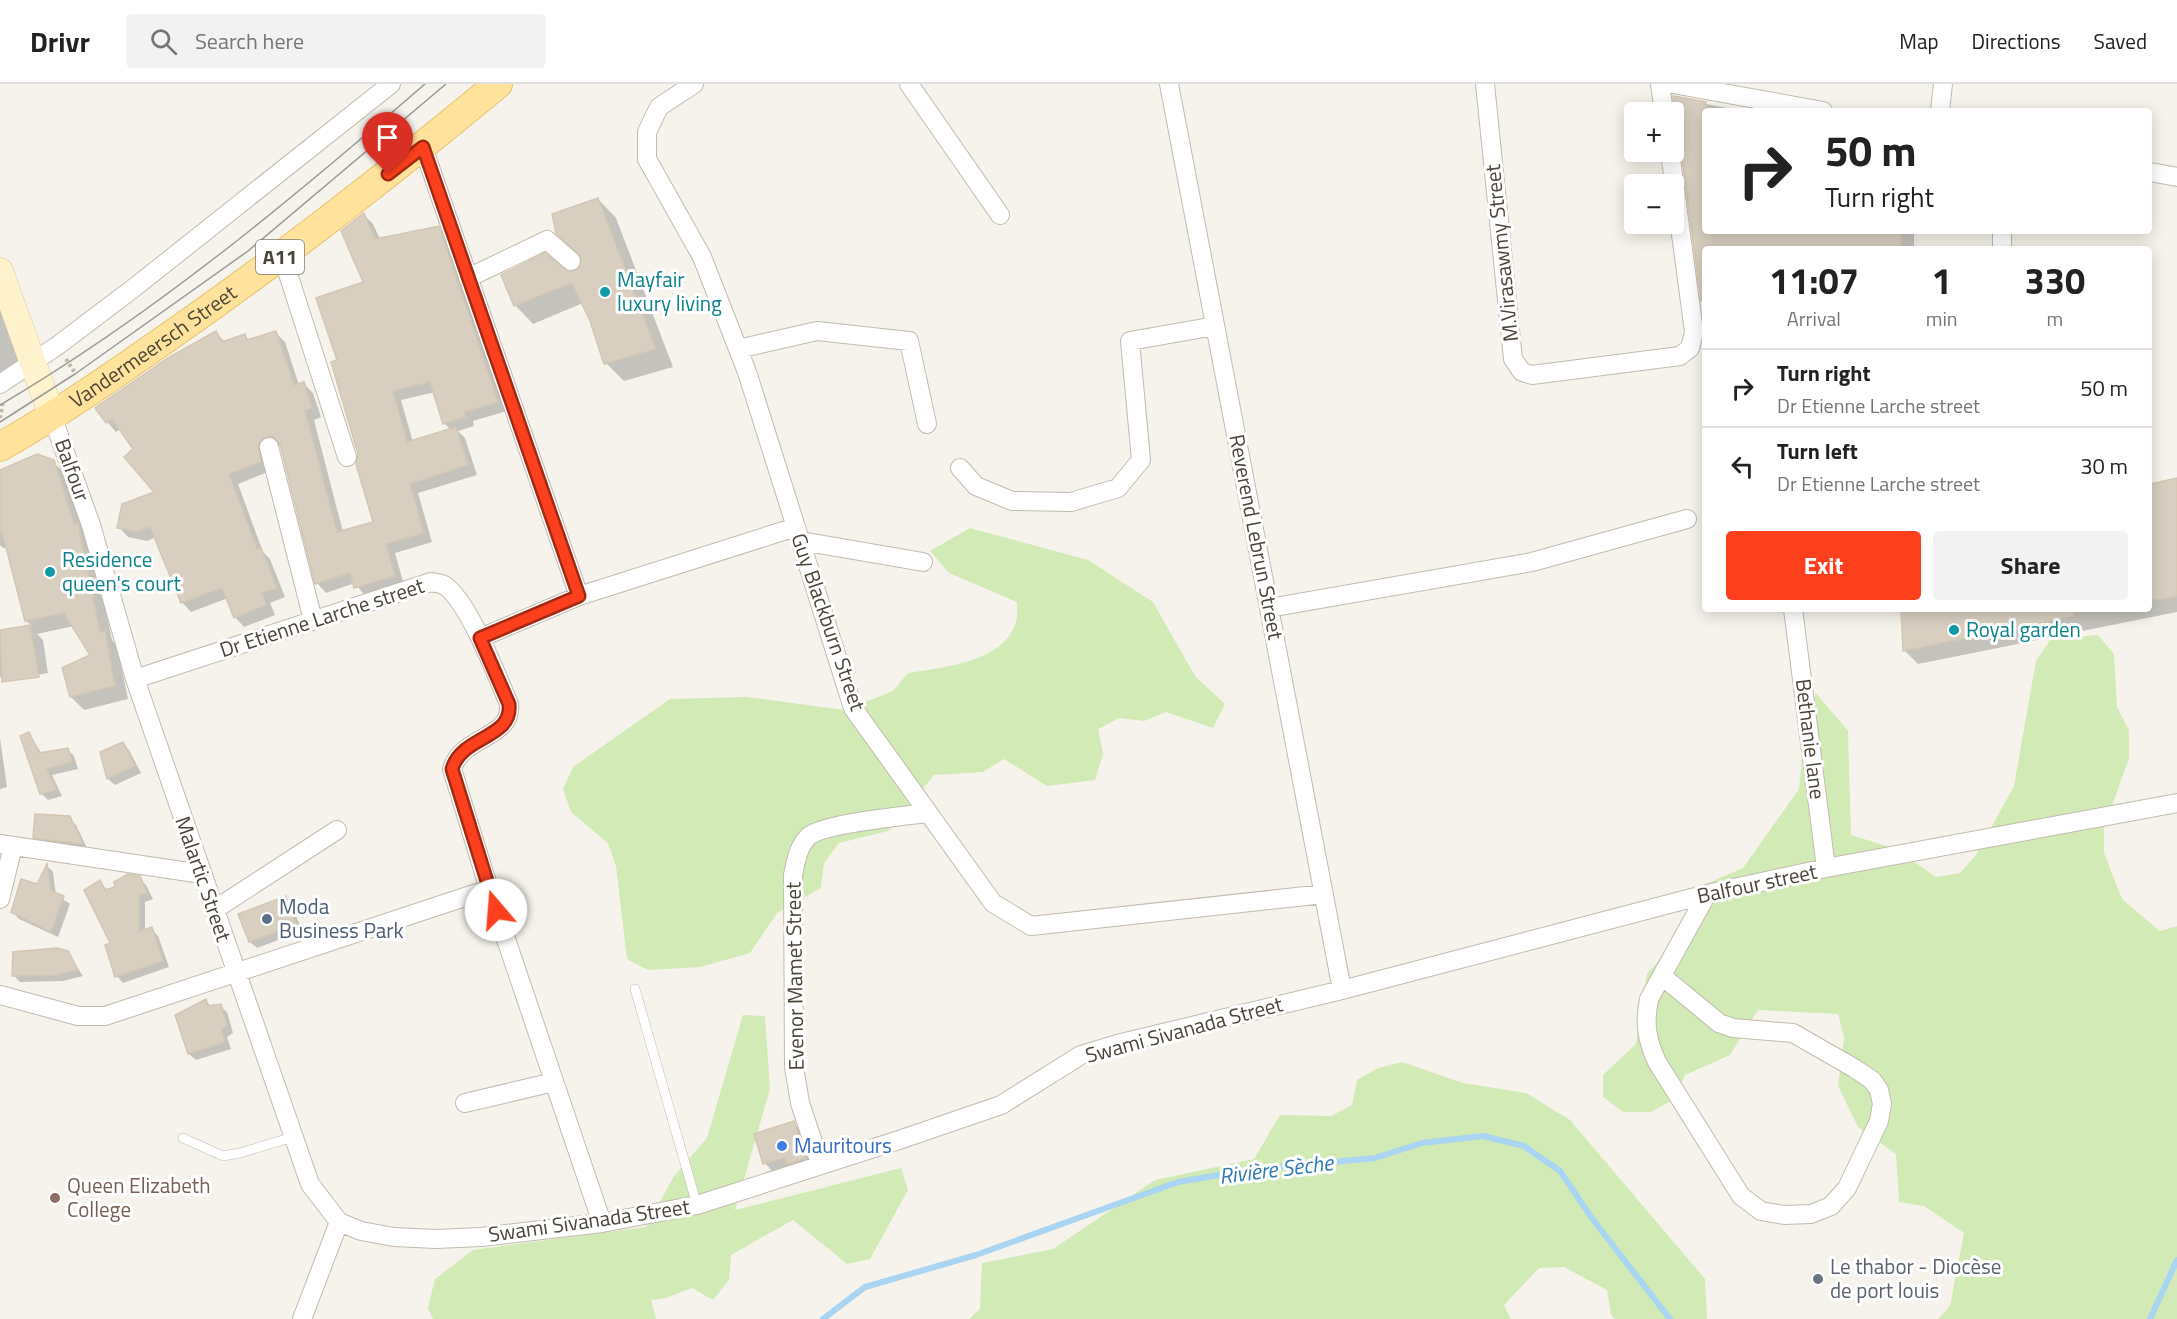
<!DOCTYPE html>
<meta charset="utf-8">
<style>
:root{--surface:#fff;--page:#f2f2f2;--text:#222;--muted:#767676;--line:#e0e0e0;--accent:#fc3f1d}
body{margin:0;font-family:"Titillium Web",sans-serif;background:var(--page);color:var(--text);height:100vh;display:flex;flex-direction:column;font-size:22px;white-space:nowrap}
*{box-sizing:border-box;margin:0}
p{font-size:20px;color:var(--muted)}
.icon{flex:none;width:33px;height:33px;fill:none;stroke:currentColor;stroke-width:2;stroke-linecap:round;stroke-linejoin:round}
.map{position:relative;flex:1;overflow:hidden}
.sheet{position:absolute;left:1702px;top:162px;width:450px;height:366px;display:flex;flex-direction:column;background:var(--surface);border-radius:6px;box-shadow:0 3px 15px #0003}
.sheet>*{flex:none}
.top-card{position:absolute;left:1702px;top:24px;width:450px;height:126px;border-radius:6px;box-shadow:0 3px 15px #0003;background:#fff;color:var(--text);overflow:hidden}
.buttons{position:absolute;left:1624px;top:18px;display:grid;gap:12px}
.buttons a{display:grid;place-items:center;width:60px;height:60px;border-radius:6px;background:var(--surface);box-shadow:0 3px 15px #0003;font-size:30px}
.pin{position:absolute;display:grid;place-items:center;width:51px;height:51px;color:#fff;margin:-62px -26px;border-radius:50% 50% 50% 0;rotate:-45deg;box-shadow:0 0 6px #0007}
.pin .icon{rotate:45deg}
.me{position:absolute;width:66px;margin:-33px;rotate:342deg;stroke-linejoin:round;filter:drop-shadow(0 0 4px #0008)}
.turn{display:flex;align-items:center;gap:21px;height:126px;padding:0 24px;font-size:27px}
.turn .icon{width:78px;height:78px;stroke-width:2.5}
.turn b{display:block;font-size:42px;line-height:51px}
.eta{display:flex;justify-content:space-evenly;align-items:center;height:102px;text-align:center}
.eta b{font-size:36px;font-weight:700;line-height:42px}
.button{display:flex;gap:12px;margin-top:auto;padding:12px 24px}
.button a{flex:1;height:69px;border-radius:6px;background:var(--accent);color:#fff;font-size:24px;font-weight:700;line-height:69px;text-align:center}
.button a+a{background:var(--page);color:var(--text)}
ul{padding:0;list-style:none}
li{display:flex;align-items:center;gap:18px;height:78px;padding:0 24px;border-top:2px solid var(--line)}
li div{flex:1}
li b{display:block;font-size:22px}
li em{font-style:normal}
header{display:flex;align-items:center;gap:36px;box-sizing:border-box;height:84px;padding:0 30px;background:var(--surface);border-bottom:2px solid var(--line)}
header strong{font-size:28px}
nav{display:flex;gap:33px;margin-inline-start:auto;font-size:21px}
.search{width:420px;height:54px;background:var(--page);display:flex;align-items:center;gap:15px;box-sizing:border-box;padding:0 21px;border-radius:6px;color:var(--muted);font-size:22px}
.map>svg:first-child{display:block}
.green{fill:#d2eab5}
.shadow{fill:#0003;fill-rule:evenodd}
.lines{fill:none;stroke-linecap:round;stroke-linejoin:round}
.stream{stroke:#a9d4f2;stroke-width:6}
.building{fill:#d8cfc1;stroke:#d3c7b4;stroke-width:1.5}
.lane-casing{stroke:#c2bbae;stroke-width:10}
.street-casing{stroke:#c2bbae;stroke-width:20}
.secondary-casing{stroke:#d6c79b;stroke-width:27}
.primary-casing{stroke:#e6c16a;stroke-width:30}
.path{stroke:#c4b79f;stroke-width:4;stroke-dasharray:3 3;stroke-linecap:butt}
.lane{stroke:#fff;stroke-width:9}
.street{stroke:#fff;stroke-width:18}
.secondary{stroke:#fff3cd;stroke-width:26}
.primary{stroke:#ffe39c;stroke-width:28}
.tram{stroke:#9a9a9a;stroke-width:1.5}
.route-casing{stroke:#a42913;stroke-width:15}
.route{stroke:#fc3f1d;stroke-width:10}
.culture-dot{fill:#0f9aa8;stroke:#fff;stroke-width:2}
.service-dot{fill:#5c6f8a;stroke:#fff;stroke-width:2}
.shop-dot{fill:#3f7fe0;stroke:#fff;stroke-width:2}
.education-dot{fill:#8d6e63;stroke:#fff;stroke-width:2}
.worship-dot{fill:#6b7280;stroke:#fff;stroke-width:2}
.labels{text-anchor:middle;stroke-width:6;stroke-linejoin:round;paint-order:stroke}
.shield{fill:#fff;stroke:#817c74;stroke-width:1.5}
.shield-label{font-size:20px;font-weight:bold;fill:#4b4439}
.street-label{font-size:21px;fill:#4b4439;stroke:#fff}
.culture-label{font-size:21px;fill:#0d838f;stroke:#fff;text-anchor:start}
.service-label{font-size:21px;fill:#4e5e75;stroke:#fff;text-anchor:start}
.shop-label{font-size:21px;fill:#366cbe;stroke:#fff;text-anchor:start}
.education-label{font-size:21px;fill:#785e54;stroke:#fff;text-anchor:start}
.worship-label{font-size:21px;fill:#5b616d;stroke:#fff;text-anchor:start}
.water-label{font-size:22px;font-style:italic;fill:#2e7ab2;stroke:#fff}
</style>
<header>
<strong>Drivr</strong>
<div class="search"><svg class="icon" aria-label="search" viewBox="0 0 24 24"><circle cx="10" cy="10" r="6"/><path d="M15 15l6 6"/></svg>Search here</div>
<nav><a>Map</a><a>Directions</a><a>Saved</a></nav>
</header>
<div class="map">
<svg width="2177" height="1235" viewBox="0 0 2177 1235">
<rect width="100%" height="100%" fill="#f6f3ec"/>
<path class="green" d="M 970,444 L 1088,476 L 1153,518 L 1195,592 L 1225,620 L 1213,644 L 1166,628 L 1144,637 L 1119,634 L 1098,645 L 1103,670 L 1095,696 L 1047,702 L 1004,675 L 983,688 L 934,691 L 888,747 L 839,759 L 824,779 L 821,804 L 777,829 L 750,869 L 700,883 L 648,886 L 627,875 L 616,782 L 608,759 L 571,728 L 563,705 L 573,683 L 670,615 L 746,613 L 845,626 L 893,607 L 908,589 C 941,584 1002,578 1015,541 C 1018,535 1017,525 1017,518 L 949,489 L 930,467 Z
M 2098,551 L 2114,570 L 2117,623 L 2129,646 L 2129,674 L 2104,744 L 2104,769 L 2122,815 L 2160,847 L 2177,842 L 2177,1235 L 1938,1235 L 1950,1222 L 1964,1149 L 1924,1122 L 1899,1118 L 1896,1070 L 1858,1043 L 1838,1002 L 1844,953 L 1838,930 L 1758,926 L 1730,971 L 1685,991 L 1673,1016 L 1651,1028 L 1623,1028 L 1603,1013 L 1603,991 L 1636,960 L 1647,890 L 1683,849 L 1699,803 L 1743,784 L 1799,705 L 1806,631 L 1816,609 L 1848,647 L 1851,751 L 1896,765 L 1936,793 L 1960,789 L 1976,771 L 2014,702 L 2036,577 L 2051,555 Z
M 743,931 L 765,932 L 770,1005 L 735,1126 L 901,1084 L 908,1106 L 870,1175 L 847,1180 L 793,1136 L 731,1171 L 729,1196 L 713,1216 L 692,1204 L 666,1214 L 651,1216 L 656,1235 L 433,1235 L 428,1224 L 435,1195 L 473,1166 L 646,1143 L 674,1092 L 707,1054 Z
M 1402,978 L 1463,999 L 1526,1009 L 1570,1036 L 1705,1195 L 1707,1235 L 1615,1235 L 1611,1231 L 1607,1206 L 1564,1183 L 1539,1184 L 1504,1221 L 1511,1235 L 969,1235 L 980,1225 L 982,1179 L 1053,1165 L 1155,1096 L 1254,1075 L 1280,1031 L 1331,1032 L 1352,1021 L 1357,996 L 1378,984 Z"/>
<path class="shadow" d="M 1675,14 L 1743,27 L 1706,27 L 1706,147 L 1914,147 L 1914,165 L 1706,165 L 1706,238 Z
M 598,115 L 616,134 L 673,283 L 624,297 L 606,279 L 583,219 L 533,240 L 515,221 L 568,189 L 580,186 Z
M 364,131 L 373,140 L 380,155 L 438,144 L 448,154 L 507,327 L 473,337 L 474,342 L 458,347 L 465,354 L 477,391 L 418,409 L 432,458 L 395,469 L 404,501 L 365,512 L 355,499 L 326,509 L 317,499 L 282,361 L 271,364 L 270,387 L 238,400 L 263,468 L 270,475 L 285,513 L 270,519 L 275,531 L 244,543 L 235,533 L 228,514 L 191,528 L 182,518 L 156,453 L 147,457 L 128,453 L 119,443 L 157,408 L 121,345 L 116,348 L 107,338 L 216,249 L 225,258 L 245,252 L 250,257 L 275,248 L 285,258 L 299,301 L 304,300 L 313,309 L 321,333 L 314,336 L 343,448 L 375,439 L 339,277 L 365,199 ZM 435,308 L 444,339 L 451,346 L 413,358 L 401,316 Z
M 0,222 L 19,276 L 0,288 Z
M 1706,252 L 1706,287 L 1703,265 Z
M 53,378 L 66,391 L 91,455 L 112,556 L 117,562 L 128,615 L 84,626 L 71,613 L 93,571 L 74,542 L 37,550 L 43,556 L 48,589 L 11,596 L 6,592 L 0,593 L 0,548 L 32,542 L 26,537 L 8,463 L 3,464 L 0,461 L 0,388 Z
M 2177,396 L 2177,528 L 1918,580 L 1904,566 L 1902,525 L 2150,525 L 2150,402 Z
M 29,650 L 42,670 L 67,665 L 74,672 L 78,685 L 52,691 L 62,712 L 48,716 L 41,709 Z
M 0,654 L 7,703 L 0,705 Z
M 123,660 L 129,666 L 141,689 L 115,701 L 108,695 L 102,669 Z
M 69,734 L 76,741 L 88,766 L 42,760 L 35,753 Z
M 47,782 L 53,788 L 56,811 L 70,820 L 58,853 L 19,835 L 13,828 L 38,802 Z
M 139,794 L 146,801 L 153,815 L 145,818 L 145,847 L 151,845 L 158,852 L 169,883 L 123,899 L 117,892 L 100,798 L 108,807 Z
M 286,814 L 292,821 L 302,847 L 257,864 L 250,858 Z
M 67,868 L 83,892 L 63,897 L 20,898 L 14,892 Z
M 206,917 L 212,923 L 220,922 L 227,928 L 233,949 L 227,953 L 231,965 L 196,976 L 189,970 L 177,932 Z
M 794,1039 L 804,1050 L 816,1084 L 775,1090 L 765,1079 Z"/>
<g class="lines">
<path class="stream" d="M 823,1235 L 865,1203 L 976,1171 L 1178,1098 L 1249,1086 L 1375,1074 L 1422,1059 L 1483,1052 L 1524,1062 L 1560,1087 L 1591,1133 L 1670,1235
M 2150,1235 L 2177,1176"/>
</g>
<path class="building" d="M 1673,12 L 1706,18 L 1706,147 L 1901,147 L 1901,165 L 1706,165 L 1706,216 L 1701,217 L 1681,67 L 1676,59 Z
M 598,114 L 656,265 L 604,280 L 590,237 L 572,199 L 514,222 L 501,191 L 545,169 L 568,188 L 579,185 L 581,173 L 556,149 L 552,130 Z
M 364,129 L 375,155 L 439,142 L 498,318 L 464,328 L 466,333 L 443,340 L 430,298 L 393,307 L 407,358 L 456,343 L 468,381 L 410,400 L 424,449 L 386,460 L 395,492 L 354,504 L 350,489 L 315,500 L 280,360 L 273,352 L 266,352 L 258,361 L 261,378 L 229,390 L 257,465 L 261,464 L 277,504 L 262,509 L 266,521 L 234,534 L 222,504 L 181,519 L 150,443 L 137,448 L 117,444 L 122,420 L 154,408 L 124,373 L 133,365 L 112,335 L 106,339 L 95,324 L 168,274 L 216,247 L 222,258 L 245,250 L 247,256 L 276,247 L 294,301 L 304,298 L 312,324 L 305,326 L 337,448 L 373,438 L 356,380 L 358,370 L 331,278 L 337,276 L 316,214 L 363,198 L 341,147 Z
M 37,370 L 54,376 L 74,440 L 78,440 L 100,548 L 105,547 L 115,602 L 70,613 L 62,584 L 90,571 L 64,529 L 25,537 L 2,448 L 0,449 L 0,386 Z
M 2177,394 L 2177,512 L 2150,517 L 2150,400 Z
M 1901,525 L 2073,525 L 2074,532 L 1903,567 Z
M 30,541 L 39,593 L 2,598 L 0,546 Z
M 29,648 L 39,669 L 68,664 L 72,678 L 47,685 L 57,706 L 40,710 L 20,652 Z
M 123,658 L 135,682 L 107,695 L 100,668 Z
M 35,730 L 70,732 L 83,760 L 33,754 Z
M 47,780 L 51,807 L 64,812 L 51,848 L 11,828 L 21,795 L 37,800 Z
M 128,790 L 140,792 L 147,809 L 139,811 L 139,848 L 152,843 L 163,877 L 115,893 L 105,861 L 110,859 L 84,806 L 100,796 L 105,806 L 115,803 L 114,798 Z
M 286,812 L 296,841 L 249,858 L 238,830 Z
M 57,864 L 68,867 L 78,886 L 56,891 L 12,892 L 13,868 Z
M 206,915 L 208,922 L 221,920 L 227,942 L 221,946 L 225,958 L 188,970 L 175,931 Z
M 794,1037 L 806,1074 L 787,1080 L 785,1074 L 763,1080 L 754,1050 Z"/>
<g class="lines">
<g class="lane-casing">
<path id="lane" d="M 635,905 L 697,1121
M 183,1054 L 223,1072 L 240,1069 L 293,1053"/>
</g>
<g class="street-casing">
<path id="street" d="M 694,0 L 659,23 L 647,48 L 647,75 L 702,173 L 747,288 L 853,624 L 993,819 L 1031,842 L 1324,810
M 909,0 L 1000,131
M 1169,0 L 1342,906
M 1485,0 L 1513,275 L 1522,288 L 1532,291 L 1680,272 L 1690,264 L 1694,248 L 1670,68
M 1660,0 L 1664,28
M 1673,0 L 1823,27
M 1940,27 L 1943,0
M 423,63 L 579,512
M 2150,88 L 2177,93
M 2002,147 L 2002,165
M 282,171 L 347,373
M 468,194 L 547,156 L 571,177
M 738,265 L 817,247 L 909,257 L 927,340
M 0,300 L 57,262 L 135,203 L 391,0
M 52,332 L 91,441 L 135,595 L 310,1100 L 339,1138 L 361,1147 L 394,1153 L 436,1155 L 481,1153 L 602,1139 L 697,1121 L 899,1056 L 1001,1021 L 1081,971 L 1117,960 L 1342,906 L 1707,810 L 1826,784 L 2177,719
M 269,363 L 313,536
M 960,384 L 976,402 L 1012,417 L 1071,418 L 1118,404 L 1141,376 L 1130,257 L 1215,242
M 801,457 L 923,478
M 1269,524 L 1532,478 L 1687,435
M 1793,525 L 1826,784
M 480,554 L 579,512 L 796,443
M 135,595 L 431,498 C 435,499 440,499 444,501 C 468,516 497,592 509,620 C 513,655 462,651 452,685 L 489,805 L 602,1139
M 0,760 L 202,790
M 0,815 L 13,762
M 214,826 L 337,746
M 1662,892 L 1719,939 L 1733,944 L 1793,949 L 1854,984 L 1872,996 L 1879,1006 L 1882,1020 L 1879,1037 L 1847,1104 L 1831,1122 L 1811,1130 L 1784,1131 L 1761,1127 L 1741,1112 L 1657,978 C 1647,956 1644,940 1649,915 L 1707,810
M 0,911 L 78,932 L 105,932 L 489,805
M 465,1019 L 554,998
M 820,1079 L 800,1019 L 794,983 L 793,791 C 796,777 798,763 808,753 C 820,740 904,732 926,729
M 302,1235 L 339,1138"/>
</g>
<g class="secondary-casing">
<path id="secondary" d="M 0,187 L 52,332"/>
</g>
<g class="primary-casing">
<g id="primary">
<path id="s1" d="M 0,363 C 60,329 117,289 174,249 C 286,171 393,87 498,0"/>
</g>
</g>
<path class="path" d="M 66,275 L 75,289
M 0,334 L 3,317"/>
<use href="#lane" class="lane"/>
<use href="#street" class="street"/>
<use href="#secondary" class="secondary"/>
<use href="#primary" class="primary"/>
<path class="tram" d="M 0,321 C 153,231 291,116 425,0
M 0,338 L 75,290 L 248,167 L 446,0"/>
</g>
<g class="lines">
<g class="route-casing">
<path id="route" d="M 388,90 L 423,63 L 579,512 L 480,554 L 509,620 C 513,655 462,651 452,685 L 496,826"/>
</g>
<use href="#route" class="route"/>
</g>
<g class="culture-dot">
<circle cx="605" cy="208" r="6"/>
<circle cx="50" cy="488" r="6"/>
<circle cx="1954" cy="546" r="6"/>
</g>
<circle class="service-dot" cx="267" cy="835" r="6"/>
<circle class="shop-dot" cx="782" cy="1062" r="6"/>
<circle class="education-dot" cx="55" cy="1114" r="6"/>
<circle class="worship-dot" cx="1818" cy="1195" r="6"/>
<g class="labels">
<rect class="shield" x="256" y="156" width="48" height="34" rx="4.5"/>
<g class="shield-label">
<text x="280" y="180">A11</text>
</g>
<g class="street-label">
<text transform="translate(1502 169) rotate(-96)" y="7">M.Virasawmy Street</text>
<text dy="7" stroke="none"><textPath href="#s1" startOffset="183">Vandermeersch Street</textPath></text>
<text transform="translate(72 386) rotate(70)" y="7">Balfour</text>
<text transform="translate(1256 453) rotate(79)" y="7">Reverend Lebrun Street</text>
<text transform="translate(322 534) rotate(-18)" y="7">Dr Etienne Larche street</text>
<text transform="translate(828 538) rotate(71)" y="7">Guy Blackburn Street</text>
<text transform="translate(1810 655) rotate(83)" y="7">Bethanie lane</text>
<text transform="translate(203 795) rotate(71)" y="7">Malartic Street</text>
<text transform="translate(1757 800) rotate(-12)" y="7">Balfour street</text>
<text transform="translate(795 892) rotate(-91)" y="7">Evenor Mamet Street</text>
<text transform="translate(1184 946) rotate(-15)" y="7">Swami Sivanada Street</text>
<text transform="translate(589 1137) rotate(-8)" y="7">Swami Sivanada Street</text>
</g>
<g class="culture-label">
<text x="617" y="203">Mayfair<tspan x="617" dy="24">luxury living</tspan></text>
<text x="62" y="483">Residence<tspan x="62" dy="24">queen's court</tspan></text>
<text x="1966" y="553">Royal garden</text>
</g>
<g class="service-label">
<text x="279" y="830">Moda<tspan x="279" dy="24">Business Park</tspan></text>
</g>
<g class="shop-label">
<text x="794" y="1069">Mauritours</text>
</g>
<g class="education-label">
<text x="67" y="1109">Queen Elizabeth<tspan x="67" dy="24">College</tspan></text>
</g>
<g class="worship-label">
<text x="1830" y="1190">Le thabor - Diocèse<tspan x="1830" dy="24">de port louis</tspan></text>
</g>
<g class="water-label">
<text transform="translate(1276 1085) rotate(-7)" y="8">Rivière Sèche</text>
</g>
</g>
</svg>
<div class="buttons">
<a>+</a>
<a>−</a>
</div>
<div class="pin" style="left:388px;top:90px;background:#d93025"><svg class="icon" aria-label="arrive" viewBox="0 0 24 24"><path d="M6 21V4h12l-3 4 3 4H6"/></svg></div>
<svg class="me" style="left:496px;top:826px" viewBox="-20 -20 40 40"><circle r="19" fill="#fff"/><path d="M0-13L10 11 0 6-10 11z" fill="#fc3f1d"/></svg>
<div class="top-card">
<div class="turn"><svg class="icon" aria-label="right" viewBox="0 0 24 24"><path d="M7 20v-9h11M14 6l5 5-5 5"/></svg><div><b>50 m</b>Turn right</div></div>
</div>
<section class="sheet">
<div class="eta">
<div><b>11:07</b><p>Arrival</p></div>
<div><b>1</b><p>min</p></div>
<div><b>330</b><p>m</p></div>
</div>
<ul>
<li><svg class="icon" aria-label="right" viewBox="0 0 24 24"><path d="M7 20v-9h11M14 6l5 5-5 5"/></svg><div><b>Turn right</b><p>Dr Etienne Larche street</p></div><em>50 m</em></li>
<li><svg class="icon" aria-label="left" viewBox="0 0 24 24"><path d="M17 20v-9H6M10 6l-5 5 5 5"/></svg><div><b>Turn left</b><p>Dr Etienne Larche street</p></div><em>30 m</em></li>
</ul>
<div class="button"><a>Exit</a><a>Share</a></div>
</section>
</div>
